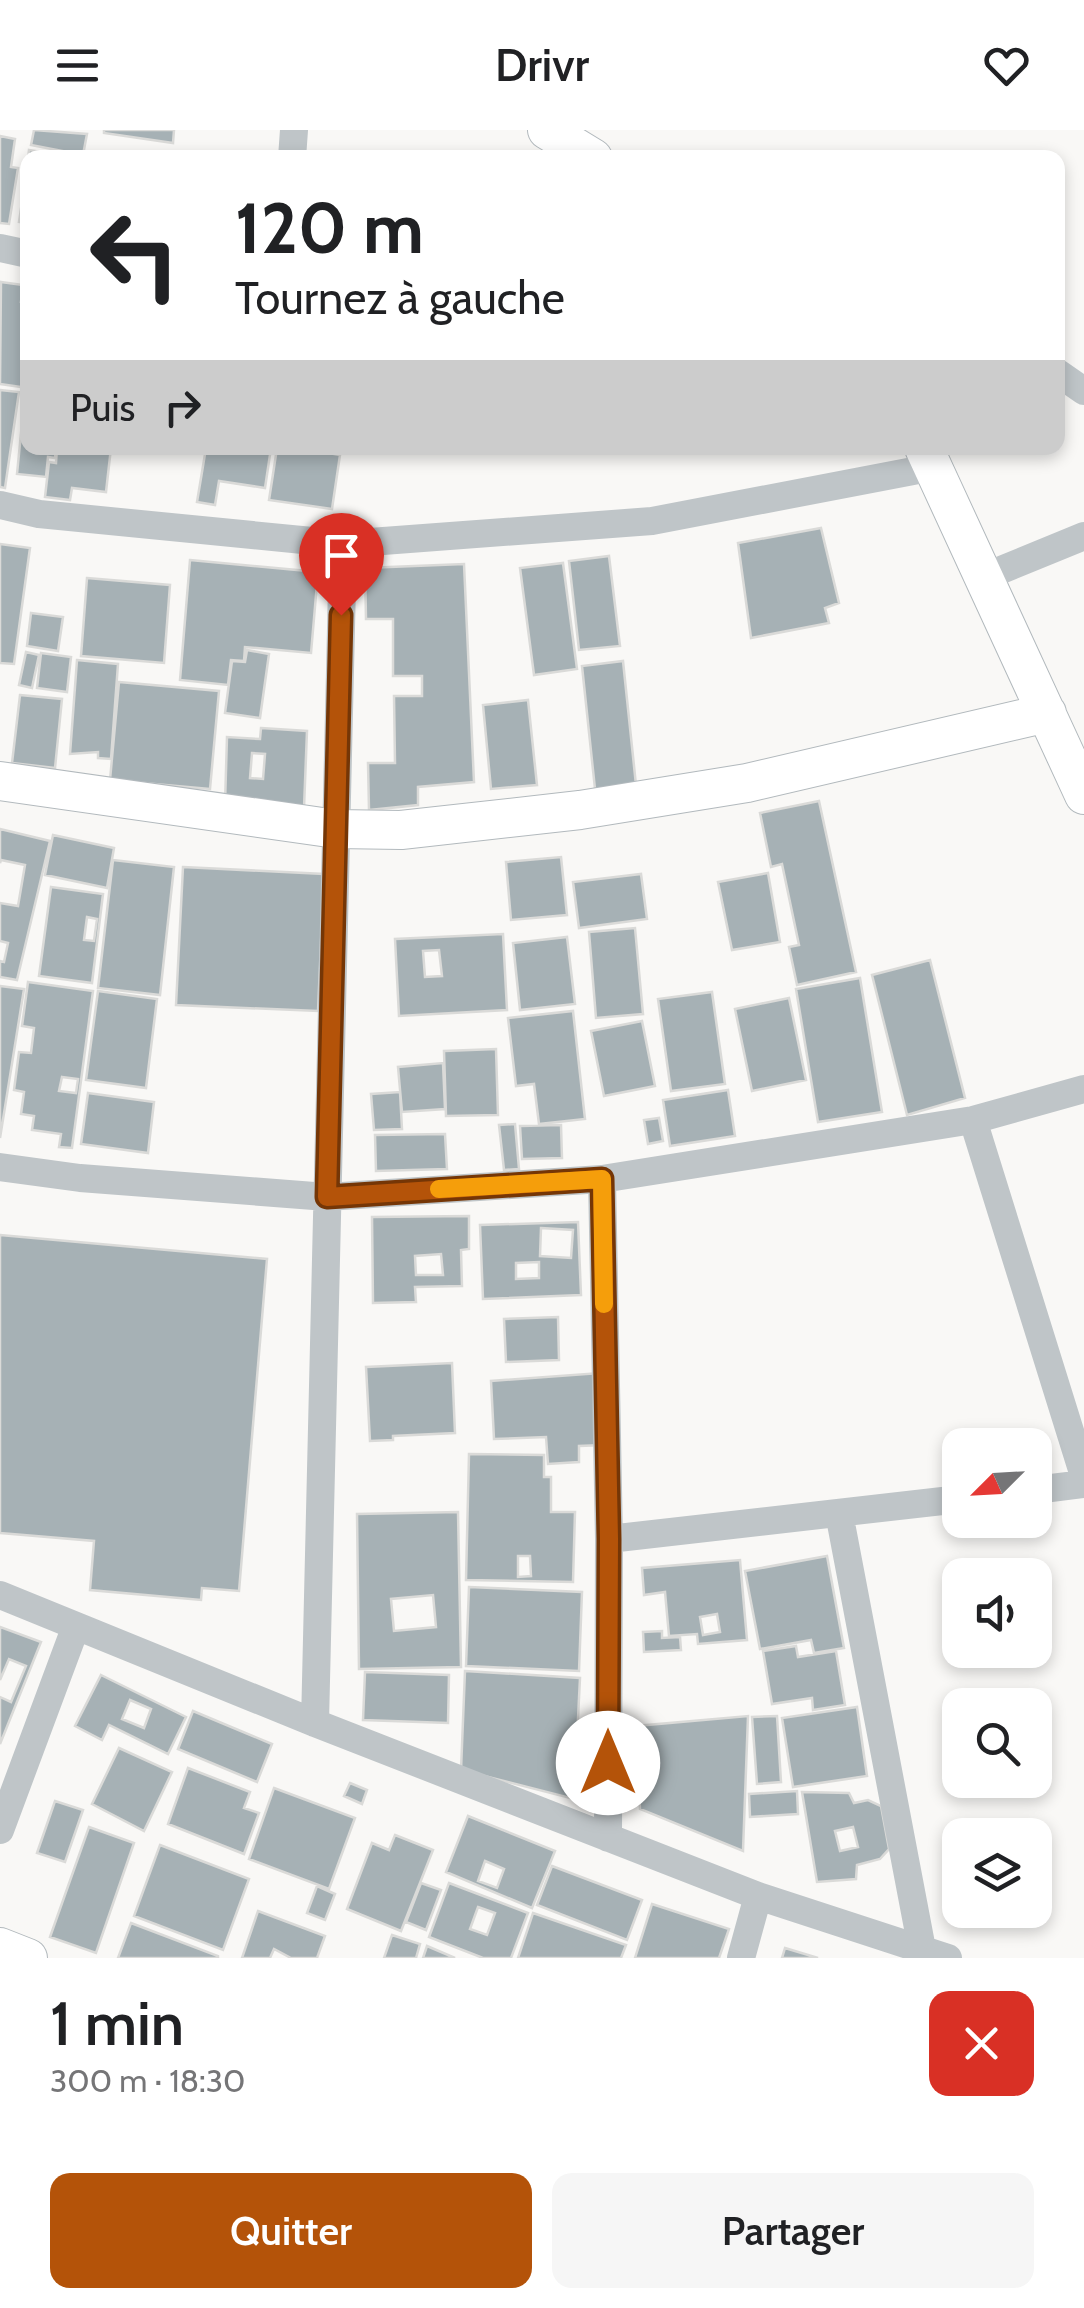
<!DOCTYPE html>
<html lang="fr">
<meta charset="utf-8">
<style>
:root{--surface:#fff;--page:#f6f6f6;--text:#202124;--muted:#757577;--accent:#b45309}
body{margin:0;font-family:Cabin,sans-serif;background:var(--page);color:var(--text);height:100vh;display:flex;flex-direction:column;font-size:38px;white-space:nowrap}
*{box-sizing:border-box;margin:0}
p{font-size:32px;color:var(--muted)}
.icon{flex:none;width:55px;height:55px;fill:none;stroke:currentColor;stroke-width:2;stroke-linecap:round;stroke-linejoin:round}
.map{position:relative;height:1828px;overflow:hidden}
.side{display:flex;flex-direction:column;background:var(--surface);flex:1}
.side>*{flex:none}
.guide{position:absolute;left:20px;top:20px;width:1045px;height:305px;border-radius:20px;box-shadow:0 5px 15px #0003;background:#fff;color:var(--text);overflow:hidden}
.needle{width:65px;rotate:246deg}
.buttons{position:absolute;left:942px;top:1298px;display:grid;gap:20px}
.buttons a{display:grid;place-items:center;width:110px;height:110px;border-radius:20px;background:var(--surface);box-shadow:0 5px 15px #0003;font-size:50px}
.pin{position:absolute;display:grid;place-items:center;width:85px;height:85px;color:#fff;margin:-102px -42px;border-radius:50% 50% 50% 0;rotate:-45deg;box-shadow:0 0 10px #0007}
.pin .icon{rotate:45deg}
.me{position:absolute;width:110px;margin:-55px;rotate:0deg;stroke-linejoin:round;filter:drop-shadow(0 0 8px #0008)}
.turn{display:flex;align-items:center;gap:35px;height:210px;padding:0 50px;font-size:45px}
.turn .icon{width:130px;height:130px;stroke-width:2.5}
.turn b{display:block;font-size:70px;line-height:85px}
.then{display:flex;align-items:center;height:95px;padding:0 50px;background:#0003;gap:20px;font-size:38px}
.round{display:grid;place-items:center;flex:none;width:105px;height:105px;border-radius:20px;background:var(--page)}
.overview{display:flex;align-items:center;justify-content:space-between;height:170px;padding:0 50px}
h1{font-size:60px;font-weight:600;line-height:75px}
.cta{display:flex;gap:20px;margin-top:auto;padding:20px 50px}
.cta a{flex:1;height:115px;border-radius:20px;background:var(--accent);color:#fff;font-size:40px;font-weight:600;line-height:115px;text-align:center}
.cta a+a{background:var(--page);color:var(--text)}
header{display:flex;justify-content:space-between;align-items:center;height:130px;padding:0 50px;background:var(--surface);font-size:45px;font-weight:600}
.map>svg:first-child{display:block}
.building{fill:#a6b1b5;stroke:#dadad8;stroke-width:2.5;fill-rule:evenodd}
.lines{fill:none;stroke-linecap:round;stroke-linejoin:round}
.secondary-casing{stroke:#b2b9bd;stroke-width:40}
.street{stroke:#bfc5c8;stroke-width:28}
.secondary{stroke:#fff;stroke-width:38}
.route-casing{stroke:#753606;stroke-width:25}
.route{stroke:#b45309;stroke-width:18}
.slow{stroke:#f59e0b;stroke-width:18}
</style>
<header><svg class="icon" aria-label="menu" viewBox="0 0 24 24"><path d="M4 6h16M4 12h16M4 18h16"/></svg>Drivr<svg class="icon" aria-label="heart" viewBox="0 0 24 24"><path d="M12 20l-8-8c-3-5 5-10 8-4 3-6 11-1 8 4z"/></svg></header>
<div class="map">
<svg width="1084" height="1828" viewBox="0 0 1084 1828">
<rect width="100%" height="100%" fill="#f9f8f6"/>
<path class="building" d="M 34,0 L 87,4 L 83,25 L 31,15 Z
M 104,0 L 174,0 L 173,13 L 104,3 Z
M 0,6 L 15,9 L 11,37 L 18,38 L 9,94 L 0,93 Z
M 29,20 L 77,28 L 28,28 Z
M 28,32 L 28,93 L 19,92 Z
M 1,152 L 23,155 L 21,172 L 28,173 L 28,258 L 0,254 Z
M 0,260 L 19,262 L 5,358 L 0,357 Z
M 25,263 L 28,264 L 28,318 L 56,318 L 55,328 L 48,327 L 46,347 L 17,344 Z
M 57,318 L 111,318 L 106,362 L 72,358 L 70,370 L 45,367 L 49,332 L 56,333 Z
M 206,318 L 271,318 L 265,358 L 219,351 L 215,375 L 197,372 Z
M 277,318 L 322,318 L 322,322 L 340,325 L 332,379 L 269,370 Z
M 821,398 L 839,473 L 825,478 L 829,493 L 751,508 L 738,413 Z
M 0,414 L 30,418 L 14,534 L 0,533 Z
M 609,426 L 620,516 L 579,520 L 569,431 Z
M 190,430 L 318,442 L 311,523 L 245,517 L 244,531 L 231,530 L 228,555 L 180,550 Z
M 563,433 L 577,539 L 534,545 L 520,438 Z
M 464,434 L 474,652 L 418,657 L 418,675 L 369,680 L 368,633 L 395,633 L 394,566 L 422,566 L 422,546 L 393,546 L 393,489 L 366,489 L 365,438 Z
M 87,448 L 170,455 L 164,533 L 81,526 Z
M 31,483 L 63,487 L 58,521 L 27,516 Z
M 247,520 L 269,524 L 260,588 L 225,583 L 232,531 L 245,532 Z
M 26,522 L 39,525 L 32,558 L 19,555 Z
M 41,523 L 71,527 L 67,562 L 37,558 Z
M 77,530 L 118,534 L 111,629 L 98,628 L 98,622 L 70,624 Z
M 623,531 L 636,655 L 595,659 L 582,536 Z
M 119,552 L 219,561 L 210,659 L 110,650 Z
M 20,565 L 62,569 L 55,638 L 12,633 Z
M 528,570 L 537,655 L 491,659 L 483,575 Z
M 261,598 L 307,601 L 304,678 L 225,674 L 227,607 L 260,609 ZM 252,623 L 265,624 L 263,649 L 250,648 Z
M 819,671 L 856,842 L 797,855 L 789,817 L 799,815 L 782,734 L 771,737 L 760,683 Z
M 0,699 L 50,711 L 17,850 L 0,847 L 0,831 L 4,832 L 8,813 L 0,811 L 0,773 L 18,776 L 25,735 L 1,730 L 0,733 Z
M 53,705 L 114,718 L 107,758 L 45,745 Z
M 561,727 L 567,785 L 511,790 L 506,732 Z
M 113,730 L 174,737 L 160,865 L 98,858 Z
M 183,737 L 324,744 L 318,881 L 176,875 Z
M 768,743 L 780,812 L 732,820 L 718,752 Z
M 641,744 L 647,789 L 579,798 L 573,752 Z
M 51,757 L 103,764 L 92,853 L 39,846 ZM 87,787 L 97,789 L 94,811 L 84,810 Z
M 635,798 L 643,884 L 596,888 L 589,802 Z
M 503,804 L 507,880 L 399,886 L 395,809 ZM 439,820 L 442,846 L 425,847 L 423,821 Z
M 567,807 L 575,874 L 520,880 L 513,813 Z
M 930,830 L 965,968 L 907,985 L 872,845 Z
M 860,848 L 882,982 L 818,992 L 796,859 Z
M 28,852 L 93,861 L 72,1018 L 59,1017 L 61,1004 L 32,1000 L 34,986 L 21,984 L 24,962 L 14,960 L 19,922 L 31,923 L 34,898 L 22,896 ZM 62,947 L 78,949 L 76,963 L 59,961 Z
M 0,856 L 24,859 L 0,1008 Z
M 98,861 L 157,869 L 146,958 L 86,950 Z
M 712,862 L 725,954 L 671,961 L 658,869 Z
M 789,868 L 806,950 L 752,961 L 735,879 Z
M 573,881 L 585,989 L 539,994 L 534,954 L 516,956 L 508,888 Z
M 642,891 L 655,956 L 604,966 L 591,901 Z
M 496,919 L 498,985 L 446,986 L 444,921 Z
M 443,933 L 445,979 L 402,982 L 398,937 Z
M 728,960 L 735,1006 L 670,1016 L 663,970 Z
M 400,962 L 402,999 L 374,1000 L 371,964 Z
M 88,963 L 154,972 L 148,1023 L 81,1014 Z
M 659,988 L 663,1011 L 648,1014 L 644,990 Z
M 515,994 L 519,1039 L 504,1040 L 499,995 Z
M 561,995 L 562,1028 L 522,1029 L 520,996 Z
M 445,1004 L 447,1039 L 376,1041 L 375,1005 Z
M 469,1086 L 469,1119 L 461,1120 L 462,1156 L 415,1157 L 416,1172 L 373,1173 L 372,1087 ZM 441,1124 L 443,1145 L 416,1145 L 415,1126 Z
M 578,1092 L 581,1165 L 483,1169 L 480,1095 ZM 541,1098 L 573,1100 L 571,1128 L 540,1126 ZM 539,1132 L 539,1148 L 516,1149 L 516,1133 Z
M 0,1105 L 267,1129 L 239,1461 L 202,1458 L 201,1470 L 90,1460 L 94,1411 L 0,1403 Z
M 558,1187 L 559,1230 L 506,1232 L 504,1189 Z
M 452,1233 L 455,1303 L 393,1306 L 393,1310 L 370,1311 L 366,1237 Z
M 600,1243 L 604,1315 L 579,1316 L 579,1332 L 548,1334 L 546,1307 L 494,1309 L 491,1251 Z
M 469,1324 L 544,1325 L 544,1347 L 551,1347 L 551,1382 L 575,1382 L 573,1452 L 466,1450 ZM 518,1426 L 530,1426 L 531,1446 L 518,1447 Z
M 458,1382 L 461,1537 L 359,1539 L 357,1384 ZM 433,1465 L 436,1497 L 394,1501 L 391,1469 Z
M 827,1426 L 844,1518 L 814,1523 L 811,1510 L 760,1519 L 745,1441 Z
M 740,1430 L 747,1510 L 698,1514 L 697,1504 L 669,1506 L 665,1462 L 644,1465 L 642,1438 ZM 717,1484 L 720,1502 L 703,1505 L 700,1487 Z
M 469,1457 L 582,1462 L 579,1541 L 466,1536 Z
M 0,1497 L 41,1512 L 0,1614 L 0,1567 L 11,1572 L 26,1536 L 9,1529 L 0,1550 Z
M 662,1501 L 662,1508 L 680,1507 L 681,1520 L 644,1522 L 643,1502 Z
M 796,1516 L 798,1527 L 836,1521 L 845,1575 L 813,1580 L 812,1568 L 772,1574 L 763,1521 Z
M 465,1541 L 580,1548 L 574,1669 L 461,1640 Z
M 365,1542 L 449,1545 L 448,1593 L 363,1590 Z
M 101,1545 L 186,1587 L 168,1624 L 109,1595 L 102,1610 L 75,1596 ZM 130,1570 L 151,1579 L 144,1598 L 122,1589 Z
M 857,1577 L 867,1646 L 793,1657 L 782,1588 Z
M 193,1581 L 272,1614 L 257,1652 L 178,1619 Z
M 748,1586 L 743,1721 L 640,1679 L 636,1596 Z
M 777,1586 L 781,1652 L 757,1654 L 752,1587 Z
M 119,1618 L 172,1642 L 144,1701 L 92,1674 Z
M 188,1638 L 250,1662 L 244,1678 L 259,1683 L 244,1724 L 168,1694 Z
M 350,1653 L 367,1660 L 362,1674 L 344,1666 Z
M 274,1658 L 355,1688 L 329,1759 L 249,1729 Z
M 797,1661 L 798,1684 L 750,1687 L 749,1664 Z
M 802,1662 L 849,1663 L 854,1673 L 868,1670 L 881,1676 L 889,1719 L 880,1729 L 857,1735 L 856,1749 L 817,1752 ZM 853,1697 L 858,1717 L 840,1721 L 835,1701 Z
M 55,1671 L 83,1680 L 65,1732 L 37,1723 Z
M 468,1686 L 555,1721 L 532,1778 L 446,1742 ZM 485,1731 L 504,1739 L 497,1758 L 478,1751 Z
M 89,1697 L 134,1713 L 96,1823 L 50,1807 Z
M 395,1705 L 433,1720 L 401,1801 L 347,1779 L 372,1713 L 389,1720 Z
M 160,1715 L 249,1749 L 223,1820 L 134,1786 Z
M 552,1736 L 642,1770 L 627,1810 L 537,1775 Z
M 421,1753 L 441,1760 L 426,1800 L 406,1792 Z
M 449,1753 L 528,1783 L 511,1828 L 483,1828 L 429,1807 ZM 478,1777 L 495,1783 L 487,1805 L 470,1799 Z
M 317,1756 L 335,1764 L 325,1790 L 307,1783 Z
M 652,1774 L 729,1799 L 719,1828 L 635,1828 Z
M 258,1781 L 325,1806 L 317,1828 L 291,1828 L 274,1819 L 270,1828 L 242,1828 Z
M 533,1783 L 626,1815 L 621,1828 L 518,1828 Z
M 131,1793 L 218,1826 L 218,1828 L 118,1828 Z
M 392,1805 L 420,1814 L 416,1828 L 384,1828 Z
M 427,1816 L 455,1828 L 423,1828 Z
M 785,1818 L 818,1828 L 782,1828 Z"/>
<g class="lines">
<g class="secondary-casing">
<path id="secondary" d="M 547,0 L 593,28
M 924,318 L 1084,665
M 0,651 L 336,699 L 401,700 L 580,680 L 747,653 L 1047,583
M 0,1817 L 28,1828"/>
</g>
<path class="street" d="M 292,28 L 294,0
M 0,118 L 28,124
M 1058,243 L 1084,261
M 0,375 L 39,384 L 343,414 L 652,391 L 934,337
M 984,447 L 1084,406
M 973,990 L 1084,1346
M 0,1037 L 80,1048 L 327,1067 L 602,1049 L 973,990 L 1084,959
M 602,1049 L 609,1409 L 608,1708
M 1035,1360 L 1084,1354
M 839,1383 L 922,1819
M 609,1409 L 960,1369
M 0,1465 L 315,1593 L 758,1766 L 948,1828
M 315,1593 L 343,414
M 0,1700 L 76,1496
M 741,1828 L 758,1766"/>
<use href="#secondary" class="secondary"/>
</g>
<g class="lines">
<g class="route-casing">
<path id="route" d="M 341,485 L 327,1067 L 602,1049 L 609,1409 L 608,1633"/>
</g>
<use href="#route" class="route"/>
<path class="slow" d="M 439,1059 L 602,1049 L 604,1174"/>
</g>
</svg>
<div class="buttons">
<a><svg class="needle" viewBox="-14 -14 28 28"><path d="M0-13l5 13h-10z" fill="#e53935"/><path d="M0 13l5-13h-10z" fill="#757577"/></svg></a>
<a><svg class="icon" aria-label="sound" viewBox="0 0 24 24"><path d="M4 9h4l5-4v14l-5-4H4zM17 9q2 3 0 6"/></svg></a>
<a><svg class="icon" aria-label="search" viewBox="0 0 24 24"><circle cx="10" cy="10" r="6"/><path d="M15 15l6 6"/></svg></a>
<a><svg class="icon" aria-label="layers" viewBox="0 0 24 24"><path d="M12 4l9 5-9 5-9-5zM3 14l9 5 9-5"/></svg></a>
</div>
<div class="pin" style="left:341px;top:485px;background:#d93025"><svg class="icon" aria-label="arrive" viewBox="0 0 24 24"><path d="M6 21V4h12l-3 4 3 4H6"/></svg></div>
<svg class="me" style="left:608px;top:1633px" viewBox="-20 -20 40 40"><circle r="19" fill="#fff"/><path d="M0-13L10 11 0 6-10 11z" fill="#b45309"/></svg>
<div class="guide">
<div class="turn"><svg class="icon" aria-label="left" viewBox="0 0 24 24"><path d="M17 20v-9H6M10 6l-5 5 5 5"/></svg><div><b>120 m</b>Tournez à gauche</div></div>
<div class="then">Puis<svg class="icon" aria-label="right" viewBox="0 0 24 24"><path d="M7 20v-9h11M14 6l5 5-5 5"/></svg></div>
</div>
</div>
<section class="side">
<div class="overview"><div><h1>1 min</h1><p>300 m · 18:30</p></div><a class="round" style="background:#d93025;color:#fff"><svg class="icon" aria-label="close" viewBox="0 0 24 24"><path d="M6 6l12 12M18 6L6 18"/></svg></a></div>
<div class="cta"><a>Quitter</a><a>Partager</a></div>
</section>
